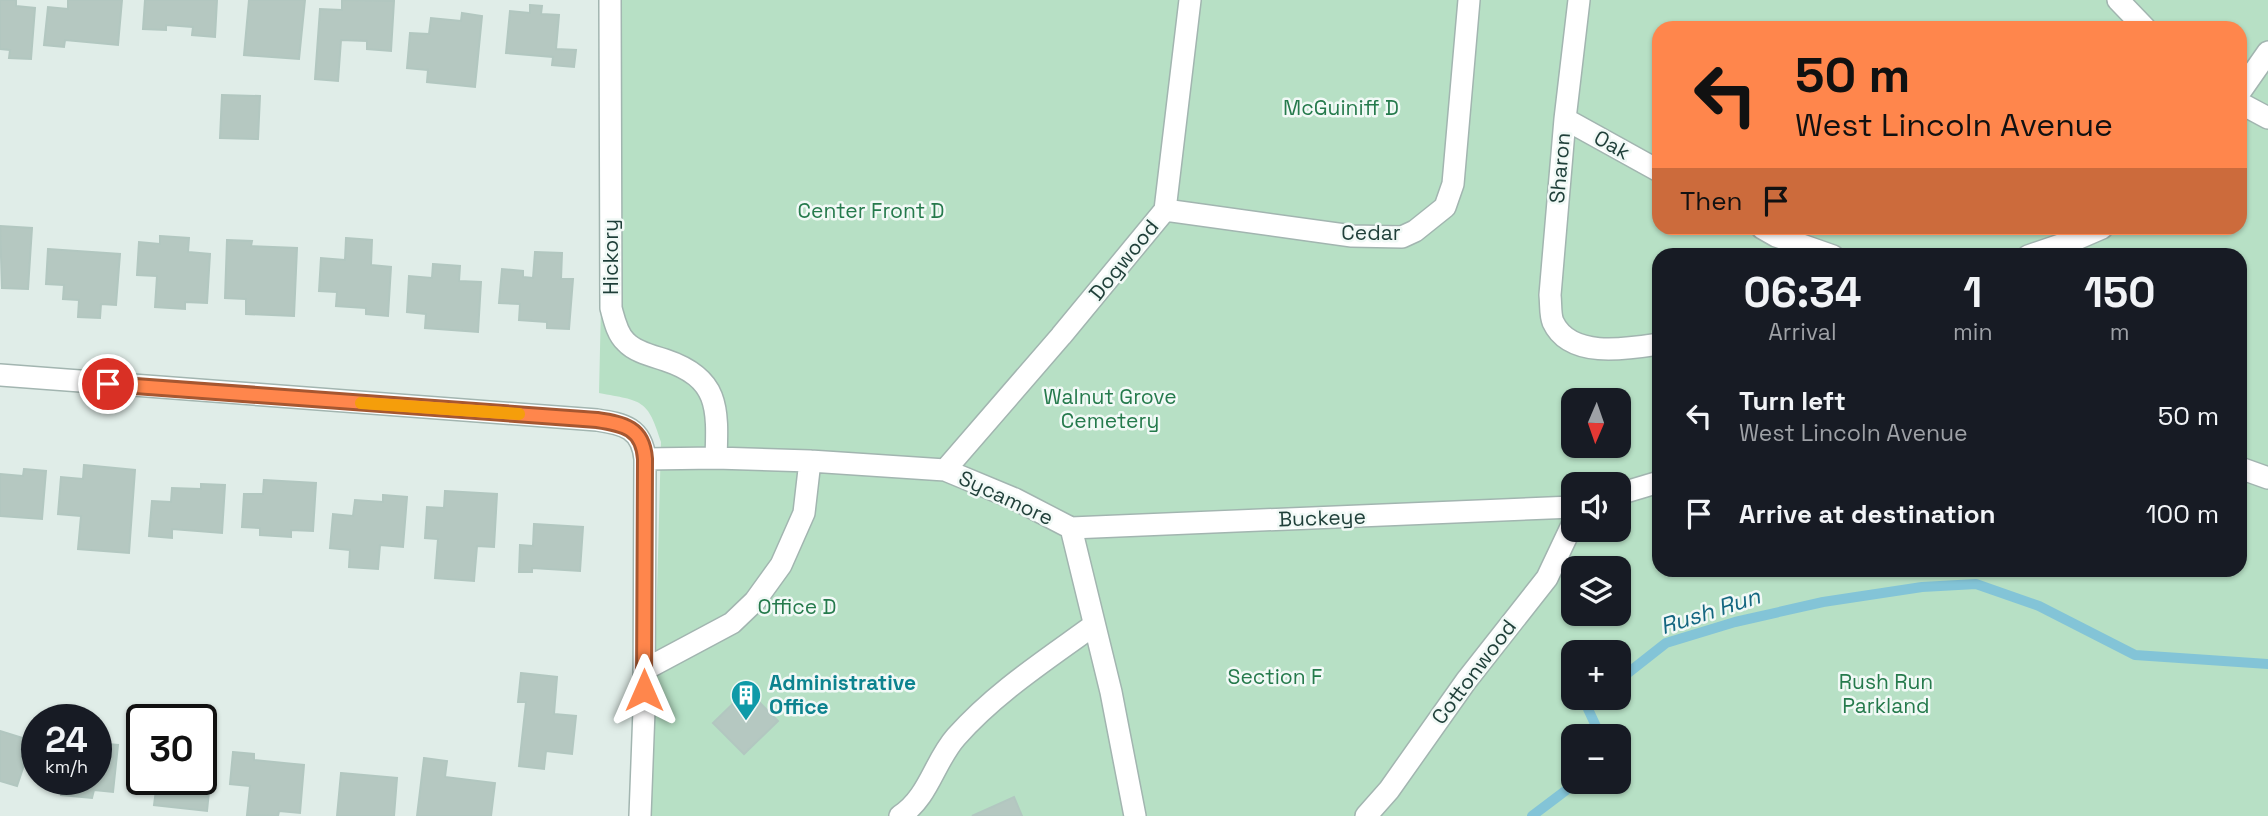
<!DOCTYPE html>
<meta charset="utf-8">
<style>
:root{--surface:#171b24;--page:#20242c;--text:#f1f3f6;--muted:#9ea1a6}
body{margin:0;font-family:"Space Grotesk",sans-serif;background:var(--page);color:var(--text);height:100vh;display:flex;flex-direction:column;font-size:26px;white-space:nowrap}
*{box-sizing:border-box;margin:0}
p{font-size:23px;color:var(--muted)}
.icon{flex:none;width:38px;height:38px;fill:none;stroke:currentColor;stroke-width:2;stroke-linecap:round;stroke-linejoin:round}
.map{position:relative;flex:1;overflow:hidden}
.sheet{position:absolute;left:1652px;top:248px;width:595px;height:329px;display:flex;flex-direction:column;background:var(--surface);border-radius:21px;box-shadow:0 2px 5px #0004}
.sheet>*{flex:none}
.guide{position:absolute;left:1652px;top:21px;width:595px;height:214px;border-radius:21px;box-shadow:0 2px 5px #0004;background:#ff864c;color:#111;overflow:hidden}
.needle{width:46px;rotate:182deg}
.controls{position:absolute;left:1561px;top:388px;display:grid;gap:14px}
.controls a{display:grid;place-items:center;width:70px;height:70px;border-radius:14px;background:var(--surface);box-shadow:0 2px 5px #0004;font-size:35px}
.speed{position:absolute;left:21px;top:704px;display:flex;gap:14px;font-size:35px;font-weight:700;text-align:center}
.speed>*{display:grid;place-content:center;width:91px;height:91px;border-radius:50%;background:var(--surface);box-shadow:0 2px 5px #0004;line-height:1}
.speed small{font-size:18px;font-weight:400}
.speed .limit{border:4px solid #111;border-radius:10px;background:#fff;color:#111}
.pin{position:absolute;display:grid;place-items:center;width:60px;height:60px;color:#fff;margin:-30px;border:4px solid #fff;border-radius:50%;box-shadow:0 2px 7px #0007}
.me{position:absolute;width:77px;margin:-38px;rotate:0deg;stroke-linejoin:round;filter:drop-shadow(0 0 5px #0008)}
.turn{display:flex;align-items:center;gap:24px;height:147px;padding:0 28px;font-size:32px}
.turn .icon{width:91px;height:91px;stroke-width:2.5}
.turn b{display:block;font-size:49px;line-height:60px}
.then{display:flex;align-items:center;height:66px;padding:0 28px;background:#0003;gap:14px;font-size:26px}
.eta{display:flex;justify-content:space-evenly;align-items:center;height:119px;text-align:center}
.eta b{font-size:42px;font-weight:600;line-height:49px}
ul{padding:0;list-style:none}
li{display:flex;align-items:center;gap:21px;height:98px;padding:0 28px}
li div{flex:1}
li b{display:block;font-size:26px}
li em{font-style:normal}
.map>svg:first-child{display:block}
.green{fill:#b7e0c5;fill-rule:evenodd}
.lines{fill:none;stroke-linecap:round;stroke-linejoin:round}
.stream{stroke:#83c4d7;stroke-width:10}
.building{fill:#b5c8c1;stroke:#b2c7c0;stroke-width:2}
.minor-casing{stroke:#a2b5b0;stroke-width:24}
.minor{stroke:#fff;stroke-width:21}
.route-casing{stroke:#a65731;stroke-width:18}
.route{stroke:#ff864c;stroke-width:12}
.slow{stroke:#f59e0b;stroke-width:12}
.labels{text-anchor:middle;stroke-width:5;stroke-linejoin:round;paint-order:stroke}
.park-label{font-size:21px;fill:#257a4c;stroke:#f1f9f6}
.street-label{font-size:21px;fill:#1f3f39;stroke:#f1f9f6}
.culture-label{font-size:21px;font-weight:bold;fill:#0d838f;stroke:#f1f9f6;text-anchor:start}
.water-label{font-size:23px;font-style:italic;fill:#136680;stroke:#f1f9f6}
</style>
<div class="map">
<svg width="2268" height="816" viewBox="0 0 2268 816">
<rect width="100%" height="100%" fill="#e0ede8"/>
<path class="green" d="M 608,0 L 2268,0 L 2268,816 L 651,816 L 661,442 C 648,399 642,401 599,393 ZM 1659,28 L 2240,28 L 2240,228 L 1659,228 ZM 1659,256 L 2240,256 L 2240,570 L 1659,570 ZM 1573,401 L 1619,401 L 1619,446 L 1573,446 ZM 1573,485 L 1619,485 L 1619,530 L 1573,530 ZM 1573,569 L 1619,569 L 1619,614 L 1573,614 ZM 1573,653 L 1619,653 L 1619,698 L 1573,698 ZM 1573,737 L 1619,737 L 1619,782 L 1573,782 Z"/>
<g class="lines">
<path class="stream" d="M 1619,680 L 1666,643 L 1735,622 L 1823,602 L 1922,587 L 1976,584 L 2039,606 L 2135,655 L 2268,664
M 1599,698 L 1588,709 L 1601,737
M 1532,816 L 1577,782"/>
</g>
<path class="building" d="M 0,0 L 16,0 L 16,6 L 35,8 L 31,59 L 9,58 L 10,50 L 0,49 Z
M 68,0 L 122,0 L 118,45 L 65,40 L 64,47 L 44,45 L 48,7 L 68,9 Z
M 145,0 L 217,0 L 215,37 L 192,35 L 193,27 L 166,25 L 166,30 L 143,29 Z
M 249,0 L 305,0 L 299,59 L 244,55 Z
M 342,0 L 394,1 L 391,51 L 367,49 L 367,41 L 341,40 L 338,81 L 315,79 L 320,9 L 342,10 Z
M 530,5 L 542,6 L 541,14 L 559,15 L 556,49 L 576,50 L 574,67 L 552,65 L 553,57 L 506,53 L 510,11 L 530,13 Z
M 462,13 L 482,16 L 475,87 L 427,82 L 428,70 L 407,68 L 410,33 L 429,34 L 431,18 L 461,21 Z
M 222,95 L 260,96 L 258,139 L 220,138 Z
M 0,226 L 32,228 L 28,289 L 2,288 Z
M 160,236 L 189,238 L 188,252 L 210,254 L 207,303 L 185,302 L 185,309 L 155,307 L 157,276 L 137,275 L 139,242 L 160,244 Z
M 346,238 L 372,240 L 371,265 L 391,267 L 388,316 L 366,314 L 366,308 L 336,306 L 337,292 L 319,291 L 321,258 L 345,260 Z
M 227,240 L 252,241 L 251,246 L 297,248 L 294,316 L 246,314 L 246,299 L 225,298 Z
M 48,249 L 120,254 L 116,305 L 101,304 L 100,318 L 78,317 L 79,300 L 63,299 L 64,285 L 46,284 Z
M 535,252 L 562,253 L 561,279 L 573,279 L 569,329 L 547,328 L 547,322 L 519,320 L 520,304 L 499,303 L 502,269 L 523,271 L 523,277 L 533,278 Z
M 433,264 L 460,266 L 459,281 L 481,282 L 478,332 L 425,328 L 426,314 L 407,312 L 409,276 L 432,278 Z
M 84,465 L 135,470 L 129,553 L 78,549 L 81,516 L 58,514 L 61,477 L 83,479 Z
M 24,469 L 46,471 L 42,519 L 0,516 L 0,474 L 23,476 Z
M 264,480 L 316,483 L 313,531 L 291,530 L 291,537 L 260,535 L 260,528 L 242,527 L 244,494 L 263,494 Z
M 201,484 L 225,485 L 222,533 L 172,529 L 172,538 L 149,536 L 152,501 L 171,502 L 172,488 L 201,489 Z
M 445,491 L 497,494 L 494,547 L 477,546 L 474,581 L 435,578 L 438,539 L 425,538 L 427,507 L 444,508 Z
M 383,495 L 407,497 L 403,547 L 380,545 L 378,569 L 349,567 L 350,550 L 330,548 L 333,514 L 353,516 L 355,500 L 383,502 Z
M 534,524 L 583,527 L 580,571 L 532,568 L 532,572 L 519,572 L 520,545 L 533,546 Z
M 521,673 L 557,677 L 554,714 L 576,716 L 572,754 L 546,751 L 544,769 L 519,766 L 526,702 L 518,702 Z
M 747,690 L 778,721 L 744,754 L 713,723 Z
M 0,731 L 32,741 L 17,786 L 0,781 Z
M 96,743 L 118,745 L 113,792 L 94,790 L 92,798 L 61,795 L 63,779 L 96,779 Z
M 233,752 L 254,754 L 254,760 L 304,765 L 300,813 L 279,811 L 278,816 L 247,815 L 250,786 L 230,784 Z
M 140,754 L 142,779 L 201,779 L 201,762 L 212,763 L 207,811 L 154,805 L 156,790 L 137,788 Z
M 424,758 L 447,761 L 445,777 L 495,783 L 491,816 L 417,816 Z
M 341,773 L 397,778 L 394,816 L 337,816 Z
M 1014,797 L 1022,816 L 972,816 Z"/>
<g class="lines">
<g class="minor-casing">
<path id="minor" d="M 610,0 L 611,308 C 614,319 617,334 626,342 C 635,352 653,356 665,360 C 719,378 718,407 716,458
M 1579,0 L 1565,119 L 1550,295 C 1551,304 1550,315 1553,322 C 1570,359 1627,349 1659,344
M 2118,0 L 2145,28
M 2240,92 L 2268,52
M 2240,103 L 2268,118
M 1565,119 L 1659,171
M 1165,210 L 1352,236 L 1402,237 L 1415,231 L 1445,207 L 1453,184 L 1469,0
M 1762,228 L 1776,236 L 1833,256
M 2028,256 L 2072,241 L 2102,228
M 0,375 L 597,420 C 624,424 642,428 645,459 L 644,710 L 640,816
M 645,459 L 716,458 L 810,461 L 945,470 L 1015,499 L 1071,528 L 1111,692 L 1135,816
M 2240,468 L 2268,478
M 945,470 L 1061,336 L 1165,210 L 1190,0
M 1619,494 L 1659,482
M 1071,528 L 1573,507
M 644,670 L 732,623 L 755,601 L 781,565 L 804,513 L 810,461
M 900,816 C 929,797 934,762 956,737 C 996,692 1046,660 1094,625
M 1366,816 L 1389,790 L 1466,681 L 1547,578 L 1573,523"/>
</g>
<use href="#minor" class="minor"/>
</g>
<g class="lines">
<g class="route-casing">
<path id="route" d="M 108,384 L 597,420 C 624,424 643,428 645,459 L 644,690"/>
</g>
<use href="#route" class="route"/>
<path class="slow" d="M 361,403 L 519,414"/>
</g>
<defs>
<g id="building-pin" transform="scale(1.575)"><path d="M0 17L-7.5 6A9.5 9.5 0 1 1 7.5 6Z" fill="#0f9aa8" stroke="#f1f9f6"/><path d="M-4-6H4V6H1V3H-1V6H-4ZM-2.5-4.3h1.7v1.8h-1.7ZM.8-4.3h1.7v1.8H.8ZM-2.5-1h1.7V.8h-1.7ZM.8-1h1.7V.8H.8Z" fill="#fff"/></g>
</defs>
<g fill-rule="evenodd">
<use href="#building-pin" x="746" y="695"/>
</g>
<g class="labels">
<g class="park-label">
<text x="1341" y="115">McGuiniff D</text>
<text x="871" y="218">Center Front D</text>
<text x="1110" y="404">Walnut Grove<tspan x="1110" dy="24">Cemetery</tspan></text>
<text x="797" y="614">Office D</text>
<text x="1275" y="684">Section F</text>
<text x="1886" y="689">Rush Run<tspan x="1886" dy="24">Parkland</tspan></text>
</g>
<g class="street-label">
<text transform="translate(1612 145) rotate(29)" y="7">Oak</text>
<text transform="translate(1560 168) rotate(-85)" y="7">Sharon</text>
<text x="1371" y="240">Cedar</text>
<text transform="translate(611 257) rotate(-90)" y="7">Hickory</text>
<text transform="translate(1124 260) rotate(-51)" y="7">Dogwood</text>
<text transform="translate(1006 498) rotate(25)" y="7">Sycamore</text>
<text transform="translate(1322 518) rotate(-2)" y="7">Buckeye</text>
<text transform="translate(1474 672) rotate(-53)" y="7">Cottonwood</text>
</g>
<g class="culture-label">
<text x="769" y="690">Administrative<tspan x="769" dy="24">Office</tspan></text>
</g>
<g class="water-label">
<text transform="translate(1710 611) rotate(-18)" y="8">Rush Run</text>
</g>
</g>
</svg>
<div class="controls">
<a><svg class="needle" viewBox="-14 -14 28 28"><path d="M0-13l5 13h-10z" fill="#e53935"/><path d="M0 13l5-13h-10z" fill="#9ea1a6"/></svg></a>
<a><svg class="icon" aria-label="sound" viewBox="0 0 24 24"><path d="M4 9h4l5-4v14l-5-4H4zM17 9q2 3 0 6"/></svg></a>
<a><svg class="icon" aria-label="layers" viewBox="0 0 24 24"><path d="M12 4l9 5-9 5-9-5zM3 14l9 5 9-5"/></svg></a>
<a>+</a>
<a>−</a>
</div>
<div class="speed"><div>24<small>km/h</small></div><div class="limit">30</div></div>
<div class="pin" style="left:108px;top:384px;background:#d93025"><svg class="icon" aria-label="arrive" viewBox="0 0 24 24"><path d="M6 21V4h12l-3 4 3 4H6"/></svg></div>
<svg class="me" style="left:644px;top:690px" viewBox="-20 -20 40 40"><path d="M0-17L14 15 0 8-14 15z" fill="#ff864c" stroke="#fff" stroke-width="4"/></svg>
<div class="guide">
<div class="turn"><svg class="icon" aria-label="left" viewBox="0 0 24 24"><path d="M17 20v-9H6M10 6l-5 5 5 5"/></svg><div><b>50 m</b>West Lincoln Avenue</div></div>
<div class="then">Then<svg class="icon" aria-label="arrive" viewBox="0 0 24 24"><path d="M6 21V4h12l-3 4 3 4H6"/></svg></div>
</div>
<section class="sheet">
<div class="eta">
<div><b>06:34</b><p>Arrival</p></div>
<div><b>1</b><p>min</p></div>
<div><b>150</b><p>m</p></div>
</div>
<ul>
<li><svg class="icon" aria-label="left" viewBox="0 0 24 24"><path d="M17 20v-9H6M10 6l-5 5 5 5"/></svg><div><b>Turn left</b><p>West Lincoln Avenue</p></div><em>50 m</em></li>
<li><svg class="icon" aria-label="arrive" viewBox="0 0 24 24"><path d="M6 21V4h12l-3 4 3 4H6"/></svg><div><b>Arrive at destination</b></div><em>100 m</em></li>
</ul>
</section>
</div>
